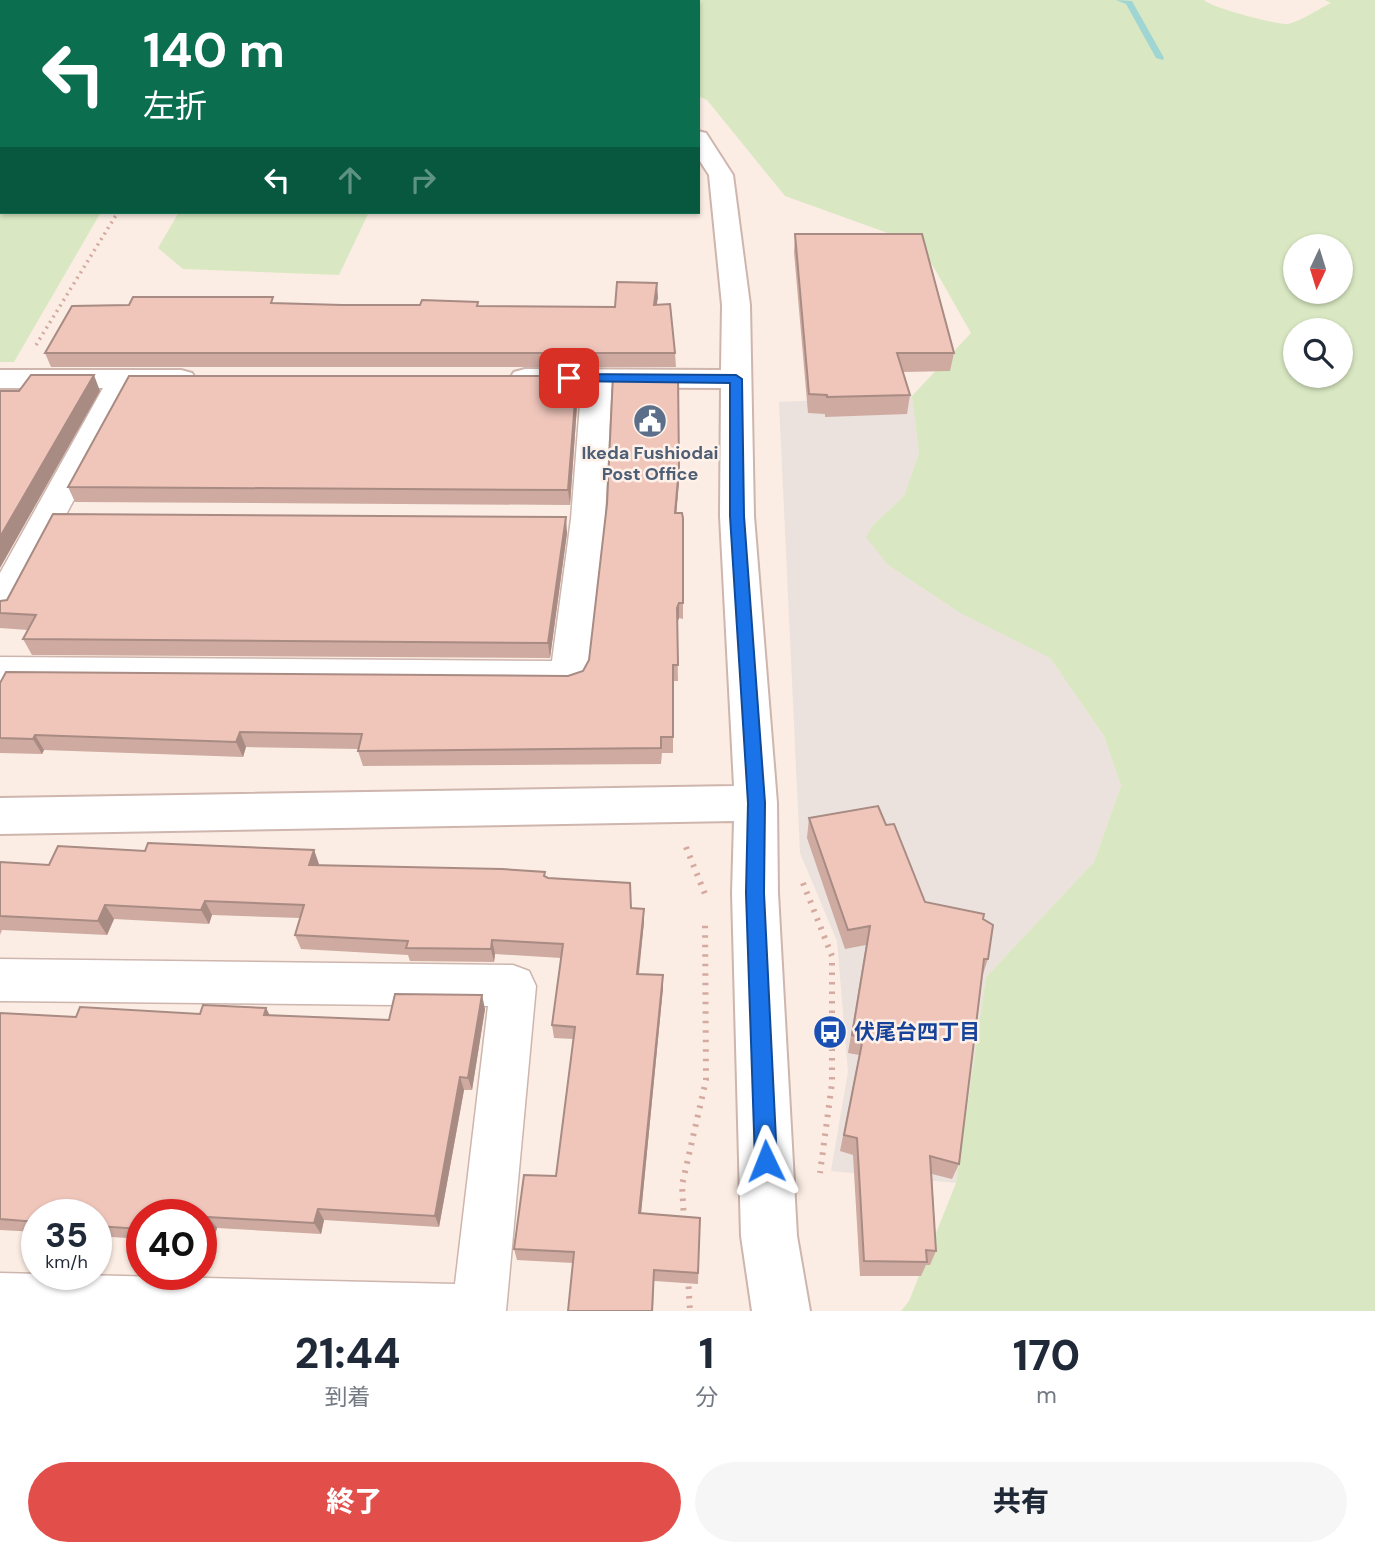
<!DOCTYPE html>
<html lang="ja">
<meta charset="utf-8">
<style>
:root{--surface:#fff;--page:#f6f6f7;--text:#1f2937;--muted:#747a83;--accent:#e24f4b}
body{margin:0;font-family:"DM Sans","Noto Sans JP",sans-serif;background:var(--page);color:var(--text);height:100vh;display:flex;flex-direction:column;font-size:26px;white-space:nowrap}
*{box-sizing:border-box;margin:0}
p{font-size:23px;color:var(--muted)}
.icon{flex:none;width:38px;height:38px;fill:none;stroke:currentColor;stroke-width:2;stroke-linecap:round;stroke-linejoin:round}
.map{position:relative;height:1311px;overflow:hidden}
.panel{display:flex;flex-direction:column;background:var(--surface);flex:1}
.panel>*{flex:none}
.guide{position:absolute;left:0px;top:0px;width:700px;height:214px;box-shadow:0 2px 5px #0004;background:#0b6e4f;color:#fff;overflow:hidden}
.needle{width:46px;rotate:184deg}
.fabs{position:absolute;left:1283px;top:234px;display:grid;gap:14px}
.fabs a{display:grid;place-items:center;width:70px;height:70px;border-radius:50%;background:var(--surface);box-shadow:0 2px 5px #0004;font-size:35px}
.speed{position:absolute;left:21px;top:1199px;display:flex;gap:14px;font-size:35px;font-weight:700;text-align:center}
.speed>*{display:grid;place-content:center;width:91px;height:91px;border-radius:50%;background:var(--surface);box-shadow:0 2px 5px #0004;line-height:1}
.speed small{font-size:18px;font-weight:400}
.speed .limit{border:10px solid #d22;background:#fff;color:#111}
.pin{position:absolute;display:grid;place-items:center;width:60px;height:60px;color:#fff;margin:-30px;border-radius:14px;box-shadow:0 4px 10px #0006}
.me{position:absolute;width:77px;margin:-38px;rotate:358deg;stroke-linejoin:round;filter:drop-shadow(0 0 5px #0008)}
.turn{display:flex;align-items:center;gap:24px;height:147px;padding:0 28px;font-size:32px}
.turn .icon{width:91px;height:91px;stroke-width:2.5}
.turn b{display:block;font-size:49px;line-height:60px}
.lanes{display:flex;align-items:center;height:66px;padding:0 28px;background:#0003;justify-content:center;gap:35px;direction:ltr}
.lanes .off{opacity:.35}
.eta{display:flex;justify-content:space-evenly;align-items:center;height:119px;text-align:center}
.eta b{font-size:42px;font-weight:800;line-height:49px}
.primary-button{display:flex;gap:14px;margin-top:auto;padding:14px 28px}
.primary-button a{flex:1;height:80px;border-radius:42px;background:var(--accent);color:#fff;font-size:28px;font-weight:800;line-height:80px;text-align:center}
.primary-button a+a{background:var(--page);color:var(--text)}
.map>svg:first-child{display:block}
.industrial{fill:#ebe1dd}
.green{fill:#d9e8c2;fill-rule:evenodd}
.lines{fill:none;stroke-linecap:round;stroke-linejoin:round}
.stream{fill:#9fd5d3;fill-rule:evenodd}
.minor-casing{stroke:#ceb5ad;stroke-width:3}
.tertiary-casing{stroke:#ceb5ad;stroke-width:4}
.path-far1{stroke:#d4a99f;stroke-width:3.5;stroke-dasharray:2 4.5;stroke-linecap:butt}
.path{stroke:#d4a99f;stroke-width:6;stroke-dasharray:2.5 7;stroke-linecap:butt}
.minor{fill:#fff;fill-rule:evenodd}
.tertiary{fill:#fff;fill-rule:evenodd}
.wall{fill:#ceaaa1}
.shaded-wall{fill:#a88b83}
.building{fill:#f0c6bb;stroke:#a88b83;stroke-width:2}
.route{fill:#1a73e8;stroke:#114b97;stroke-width:2}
.labels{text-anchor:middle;stroke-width:5;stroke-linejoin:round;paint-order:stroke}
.service-label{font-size:18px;font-weight:bold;fill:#4e5e75;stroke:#fef1e9}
.near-transit-label{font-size:21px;font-weight:bold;fill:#164399;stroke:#fef1e9;text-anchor:start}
</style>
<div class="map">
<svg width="1375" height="1311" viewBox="0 0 1375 1311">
<rect width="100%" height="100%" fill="#fbede3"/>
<path class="industrial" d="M 912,396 L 919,453 L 904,496 L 873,525 L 888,565 L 960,613 L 1050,658 L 1104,736 L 1121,786 L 1094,862 L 986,977 L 956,1183 L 831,1171 L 848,1072 L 837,941 L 800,853 L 779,402 Z"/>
<path class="green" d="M 597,0 L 1204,0 C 1209,7 1277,25 1287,24 C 1298,23 1320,8 1331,3 L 1325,0 L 1375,0 L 1375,1311 L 901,1311 L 909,1301 L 956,1183 L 986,977 L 1094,862 L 1121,786 L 1104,736 L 1050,658 L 960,613 L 888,565 L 866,537 L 873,525 L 904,496 L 919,453 L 912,396 L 971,333 L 921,245 L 785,196 L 707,100 L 698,96 L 698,2 ZM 1295,247 L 1340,247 L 1340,292 L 1295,292 ZM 1295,331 L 1340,331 L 1340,376 L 1295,376 Z
M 0,207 L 2,212 L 101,212 L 14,362 L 0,362 Z
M 179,212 L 369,212 L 339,275 L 183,269 L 158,248 Z"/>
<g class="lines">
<path class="stream" d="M 1116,0 L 1132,1 L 1164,58 L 1163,60 L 1156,58 L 1126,4 Z"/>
<g class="minor-casing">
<path id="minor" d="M 597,369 L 607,372 L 612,378 L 605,519 L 588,675 L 582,685 L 569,689 L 0,685 L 0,657 L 552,661 L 571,519 L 582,378 L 587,372 Z
M 123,370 L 133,373 L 138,379 L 18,605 L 13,614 L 0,617 L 0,573 L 108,379 L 113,373 Z
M 0,959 L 513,965 L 529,971 L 536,986 L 506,1311 L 0,1311 L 0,1273 L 455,1284 L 488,1006 L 0,1001 Z"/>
</g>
<g class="tertiary-casing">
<path id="tertiary" d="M 0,72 L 2,72 L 2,86 L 0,86 Z
M 698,131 L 706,133 L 733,175 L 750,305 L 754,516 L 777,803 L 778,893 L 797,1236 L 810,1311 L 752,1311 L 741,1236 L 732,893 L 734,821 L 0,834 L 0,798 L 734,786 L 720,516 L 721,388 L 525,387 L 514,384 L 510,378 L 514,372 L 525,369 L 721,370 L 722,305 L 709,175 L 698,158 Z
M 0,370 L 181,370 L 192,373 L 196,379 L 192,385 L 181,388 L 0,388 Z"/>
</g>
<path class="path-far1" d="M 36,345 L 118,212"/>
<path class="path" d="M 686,847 L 705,894
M 803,883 L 832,956 L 832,1083 L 820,1173
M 684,1220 L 682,1185 L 706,1080 L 705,920
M 688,1277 L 690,1311"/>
<use href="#minor" class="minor"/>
<use href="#tertiary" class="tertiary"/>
</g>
<path class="wall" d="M 795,234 L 954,353 L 950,371 L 903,372 L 910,395 L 907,414 L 825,417 L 825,414 L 808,413 L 794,252 Z
M 657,283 L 656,305 L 675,353 L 676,367 L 51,367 L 45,353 L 129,305 L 274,303 L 342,305 L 615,307 Z
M 577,376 L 578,391 L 570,505 L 75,502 L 68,487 Z
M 679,467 L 679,482 L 676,513 L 683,518 L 683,619 L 679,618 L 677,623 L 678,681 L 673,681 L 673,753 L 662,753 L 661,764 L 363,766 L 358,751 L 359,749 L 246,747 L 243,757 L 44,750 L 42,754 L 0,753 L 0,683 L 568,676 L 583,671 L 589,660 Z
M 567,533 L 550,658 L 32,655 L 23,639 L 28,630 L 0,628 L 0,601 Z
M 809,818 L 886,825 L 925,902 L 983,919 L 988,959 L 982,977 L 959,1164 L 952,1179 L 932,1174 L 936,1251 L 930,1265 L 926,1265 L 921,1276 L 860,1276 L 853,1155 L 840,1151 L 859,1055 L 848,1053 L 866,945 L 845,949 L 807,838 Z
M 314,850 L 319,866 L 546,877 L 631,908 L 644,909 L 644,922 L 639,974 L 663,988 L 641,1213 L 700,1218 L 698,1284 L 655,1281 L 573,1263 L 517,1260 L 514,1249 L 556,1176 L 573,1039 L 554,1038 L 552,1025 L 561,958 L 495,954 L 494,962 L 410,961 L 408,955 L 301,949 L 295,935 L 300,918 L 212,915 L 209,924 L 114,919 L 107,935 L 2,930 L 0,935 L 0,862 L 49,865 L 145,851 Z
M 266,1008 L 270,1016 L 389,1020 L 485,1009 L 472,1090 L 464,1090 L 439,1227 L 324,1220 L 321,1234 L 217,1228 L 212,1244 L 201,1243 L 201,1214 L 142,1214 L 142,1239 L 96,1236 L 96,1214 L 37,1214 L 37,1232 L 0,1230 L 0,1013 L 76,1017 L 200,1014 Z"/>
<path class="shaded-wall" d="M 657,283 L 658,298 L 654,319 L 654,305 Z
M 94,375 L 100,391 L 0,568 L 0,537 Z
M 577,376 L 578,391 L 570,505 L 568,490 Z
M 679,467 L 679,482 L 675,529 L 675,513 Z
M 566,517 L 567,533 L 550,658 L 548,643 Z
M 679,603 L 679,618 L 677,623 L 677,608 Z
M 240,732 L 246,747 L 243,757 L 236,742 Z
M 35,735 L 44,750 L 42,754 L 33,739 Z
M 314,850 L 319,864 L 314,880 L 309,865 Z
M 205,901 L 212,915 L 209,924 L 201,910 Z
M 105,905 L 114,919 L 107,935 L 98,921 Z
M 644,909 L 644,922 L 637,987 L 637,974 Z
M 492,940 L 495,954 L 494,962 L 491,949 Z
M 663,975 L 663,988 L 640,1224 L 639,1213 Z
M 482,995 L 485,1009 L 472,1090 L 468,1078 Z
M 266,1008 L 273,1022 L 264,1015 Z
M 460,1077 L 464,1090 L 439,1227 L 435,1216 Z
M 318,1209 L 324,1220 L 321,1234 L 314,1223 Z
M 208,1217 L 217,1228 L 212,1244 L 203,1233 Z
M 654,1270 L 653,1311 L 652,1311 Z"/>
<path class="building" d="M 117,0 L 365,0 L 366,2 L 116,2 Z
M 795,234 L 922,234 L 954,353 L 897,353 L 910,395 L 827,397 L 827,395 L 809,394 Z
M 617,282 L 657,283 L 654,305 L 670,304 L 675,353 L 45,353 L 72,306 L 129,305 L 133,297 L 273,297 L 271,303 L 342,305 L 420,305 L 422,300 L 478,302 L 477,306 L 615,307 Z
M 31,375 L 94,375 L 0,537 L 0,391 L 19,391 Z
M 613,375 L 678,375 L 679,467 L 675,513 L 682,513 L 683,518 L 683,603 L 679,603 L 677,608 L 678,665 L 673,665 L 673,737 L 661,737 L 661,748 L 358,751 L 362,734 L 240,732 L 236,742 L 35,735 L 33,739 L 0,738 L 0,683 L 6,672 L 568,676 L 583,671 L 589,660 L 607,504 Z
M 129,376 L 577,376 L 568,490 L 68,487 Z
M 53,514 L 566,517 L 548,643 L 23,639 L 36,615 L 0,613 L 0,601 L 7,600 Z
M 878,806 L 886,825 L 894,824 L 925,902 L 984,914 L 983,919 L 993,925 L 988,959 L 984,959 L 959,1164 L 930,1156 L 936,1251 L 926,1250 L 927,1262 L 864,1261 L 857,1138 L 844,1135 L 863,1038 L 852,1035 L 870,926 L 848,930 L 809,818 Z
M 148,843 L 314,850 L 309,865 L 502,869 L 545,872 L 544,876 L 548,878 L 630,883 L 631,908 L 644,909 L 637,974 L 663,975 L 639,1213 L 700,1218 L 698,1273 L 654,1270 L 652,1311 L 568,1311 L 574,1252 L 514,1249 L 524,1175 L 556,1176 L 575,1027 L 552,1025 L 563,944 L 492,940 L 491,949 L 406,948 L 408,941 L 295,935 L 304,905 L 205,901 L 201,910 L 105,905 L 98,921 L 0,916 L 0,862 L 49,865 L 58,846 L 145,851 Z
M 395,994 L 482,995 L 468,1078 L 460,1077 L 435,1216 L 318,1209 L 314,1223 L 208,1217 L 203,1233 L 201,1233 L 201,1214 L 142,1214 L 142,1229 L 96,1226 L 96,1214 L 37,1214 L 37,1222 L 0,1219 L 0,1013 L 76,1017 L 80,1007 L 200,1014 L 203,1005 L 266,1008 L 264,1015 L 389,1020 Z"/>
<path class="route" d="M 569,374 L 736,375 L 742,379 L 744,516 L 765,803 L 764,893 L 777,1161 L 774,1169 L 766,1172 L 758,1169 L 755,1161 L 746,893 L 748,803 L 730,516 L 730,383 L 564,381 L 563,378 Z"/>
<defs>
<g id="civic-disc" transform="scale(1.75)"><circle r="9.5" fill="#5c6f8a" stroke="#fef1e9"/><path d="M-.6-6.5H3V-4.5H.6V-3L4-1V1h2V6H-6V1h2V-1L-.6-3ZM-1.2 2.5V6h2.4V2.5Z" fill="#fff"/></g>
<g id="bus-disc" transform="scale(1.75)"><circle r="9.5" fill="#1a4fb4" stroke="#fef1e9"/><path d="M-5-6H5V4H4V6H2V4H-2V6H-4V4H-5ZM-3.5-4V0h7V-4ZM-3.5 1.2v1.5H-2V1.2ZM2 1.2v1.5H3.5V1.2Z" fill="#fff"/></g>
</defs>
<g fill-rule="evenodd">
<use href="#civic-disc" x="650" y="421"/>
<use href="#bus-disc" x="830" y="1032"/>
</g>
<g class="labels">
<g class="service-label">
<text x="650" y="459">Ikeda Fushiodai<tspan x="650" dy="21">Post Office</tspan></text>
</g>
<g class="near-transit-label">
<text x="854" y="1039">伏尾台四丁目</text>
</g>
</g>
</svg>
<div class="fabs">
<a><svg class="needle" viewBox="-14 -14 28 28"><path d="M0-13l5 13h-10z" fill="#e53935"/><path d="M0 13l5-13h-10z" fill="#747a83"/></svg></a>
<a><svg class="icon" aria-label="search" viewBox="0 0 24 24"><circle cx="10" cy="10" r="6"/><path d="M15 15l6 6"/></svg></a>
</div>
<div class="speed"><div>35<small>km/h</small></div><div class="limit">40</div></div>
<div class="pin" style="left:569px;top:378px;background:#d93025"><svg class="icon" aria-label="arrive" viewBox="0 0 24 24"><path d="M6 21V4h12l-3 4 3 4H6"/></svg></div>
<svg class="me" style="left:766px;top:1161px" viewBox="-20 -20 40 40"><path d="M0-17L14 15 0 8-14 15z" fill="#1a73e8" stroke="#fff" stroke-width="4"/></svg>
<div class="guide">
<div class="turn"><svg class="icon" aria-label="left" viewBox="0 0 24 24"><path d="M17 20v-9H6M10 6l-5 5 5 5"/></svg><div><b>140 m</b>左折</div></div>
<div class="lanes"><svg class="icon" aria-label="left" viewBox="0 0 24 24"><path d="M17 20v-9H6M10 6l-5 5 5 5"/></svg><svg class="icon off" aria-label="ahead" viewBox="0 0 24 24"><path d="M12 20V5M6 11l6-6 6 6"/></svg><svg class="icon off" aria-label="right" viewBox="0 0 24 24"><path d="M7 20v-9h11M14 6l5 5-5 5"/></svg></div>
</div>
</div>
<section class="panel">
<div class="eta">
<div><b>21:44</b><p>到着</p></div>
<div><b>1</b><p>分</p></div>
<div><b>170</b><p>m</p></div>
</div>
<div class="primary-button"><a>終了</a><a>共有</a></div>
</section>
